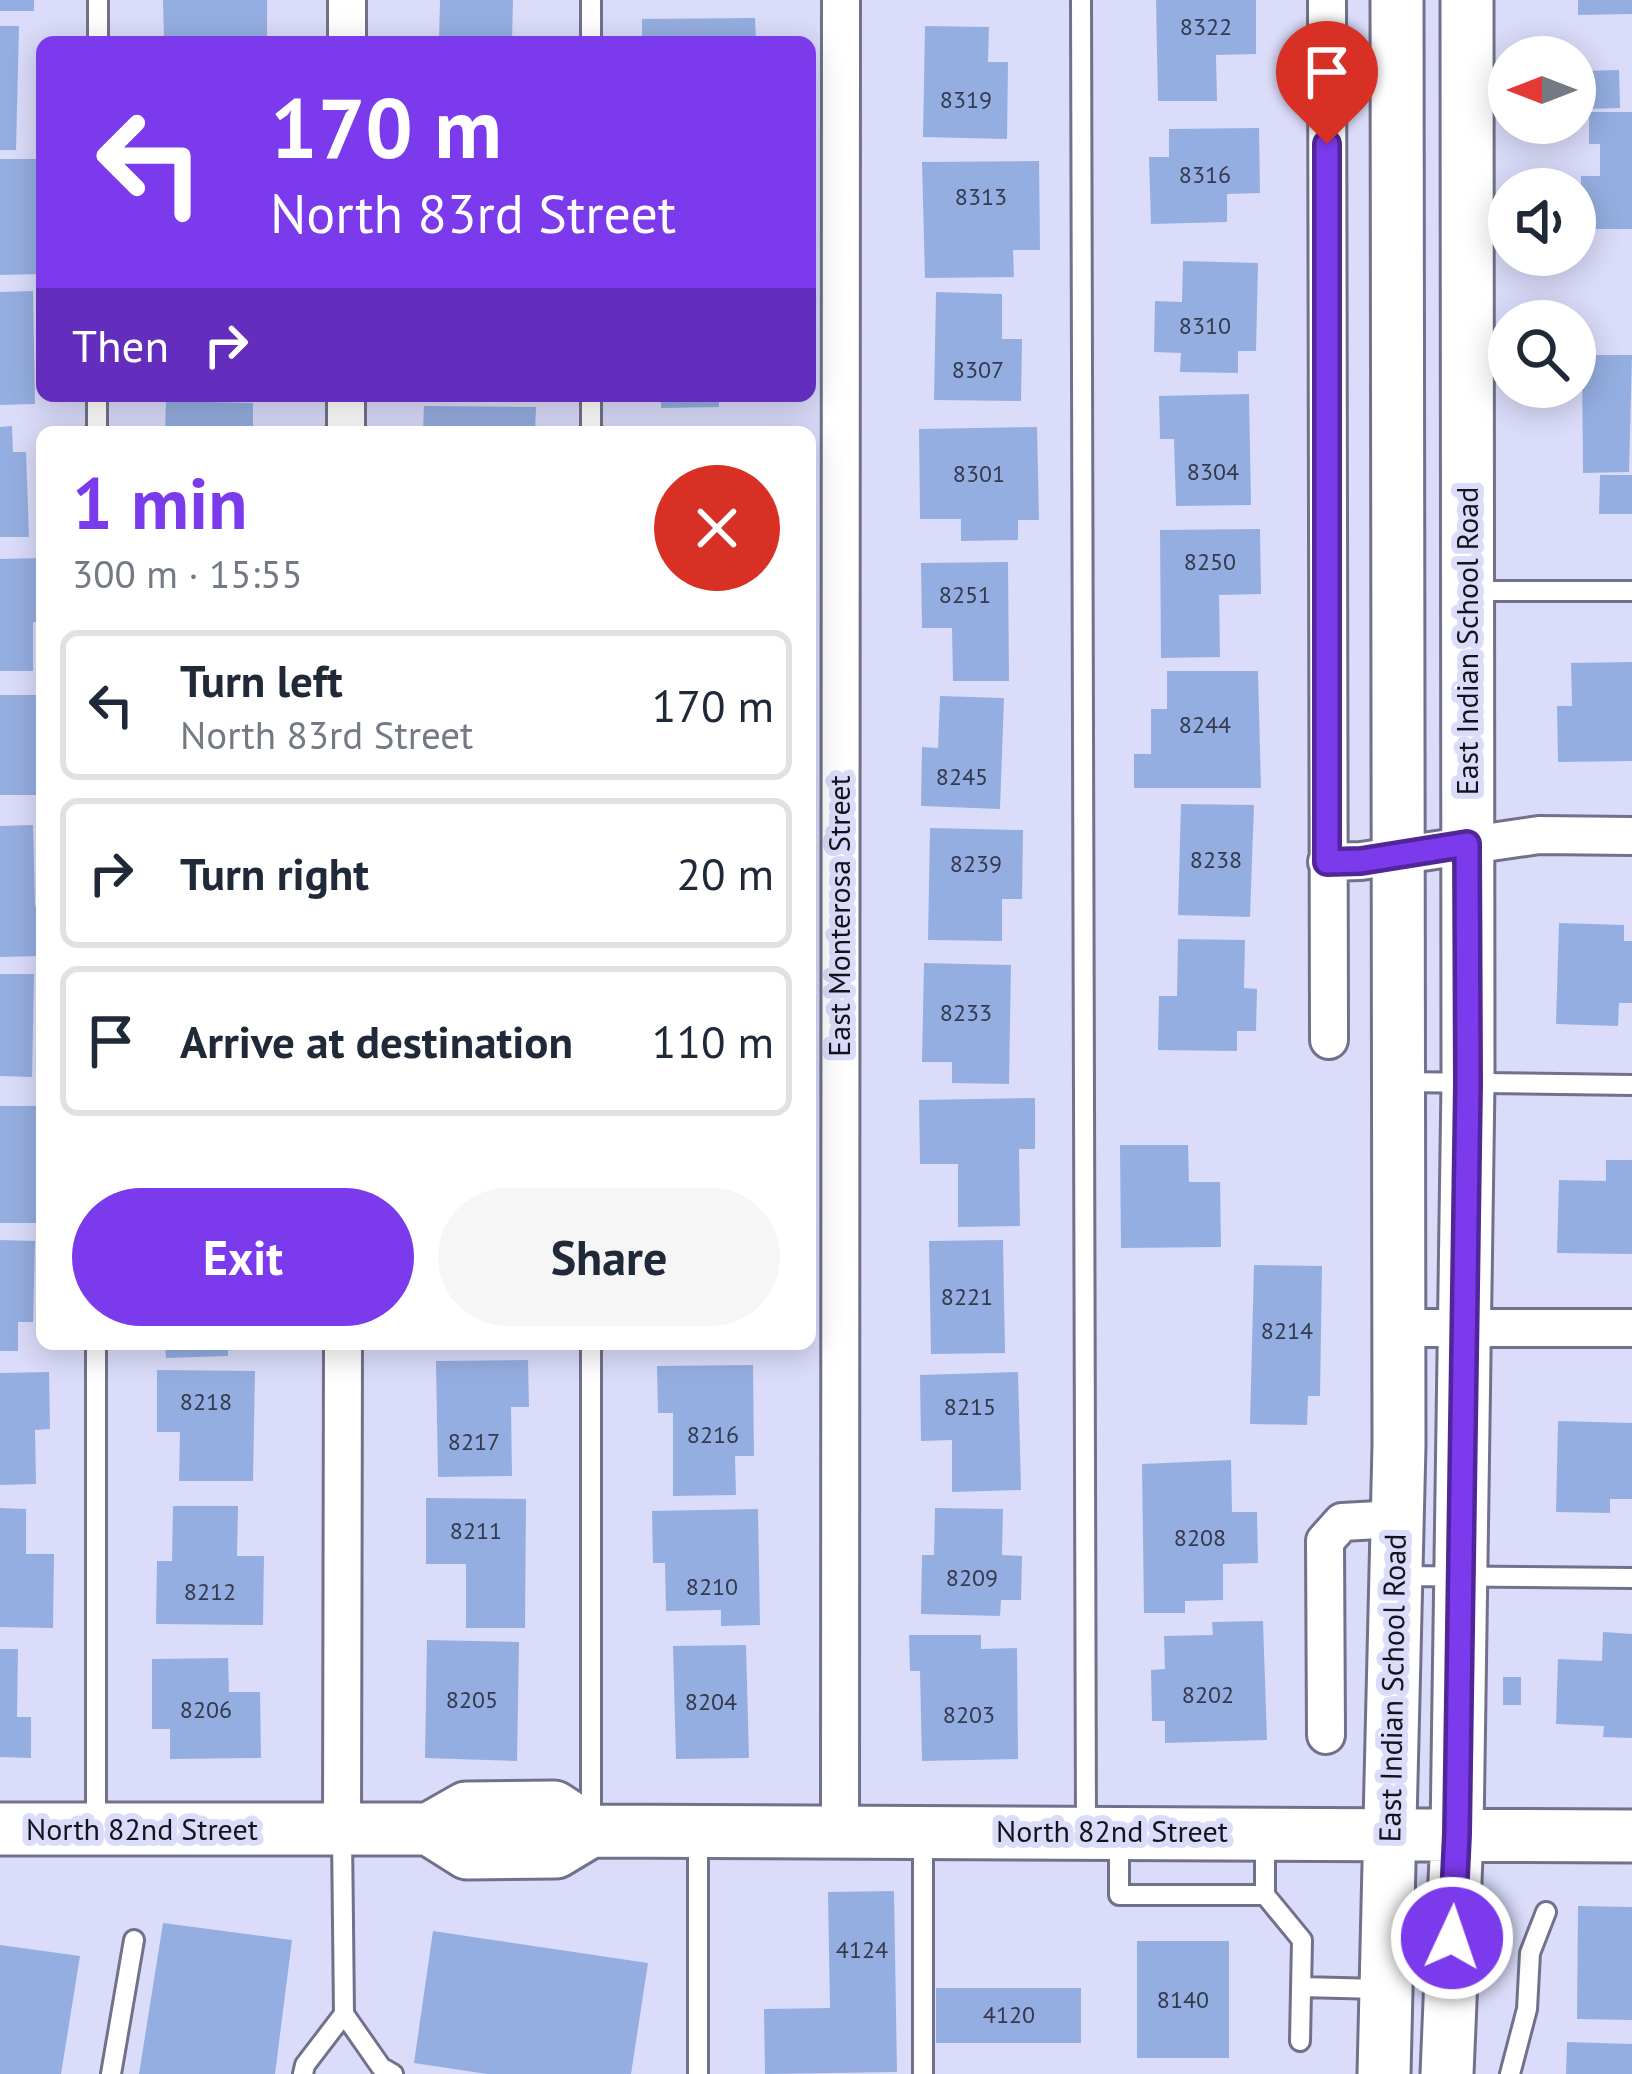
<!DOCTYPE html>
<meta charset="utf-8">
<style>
:root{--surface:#fff;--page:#f6f6f7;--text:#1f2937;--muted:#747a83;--line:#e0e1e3;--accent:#7c3aed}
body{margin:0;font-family:"PT Sans",sans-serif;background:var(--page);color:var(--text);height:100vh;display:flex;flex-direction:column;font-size:45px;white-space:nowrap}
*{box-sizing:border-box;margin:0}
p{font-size:39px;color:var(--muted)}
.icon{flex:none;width:66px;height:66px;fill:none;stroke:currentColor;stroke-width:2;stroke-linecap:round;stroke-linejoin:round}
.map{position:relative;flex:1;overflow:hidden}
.details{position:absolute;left:36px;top:426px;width:780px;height:924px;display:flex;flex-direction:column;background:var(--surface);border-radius:18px;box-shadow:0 6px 30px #0003}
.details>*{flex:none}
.top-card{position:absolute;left:36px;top:36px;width:780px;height:366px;border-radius:18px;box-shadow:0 6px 30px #0003;background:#7c3aed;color:#fff;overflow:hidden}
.needle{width:78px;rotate:270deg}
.tools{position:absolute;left:1488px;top:36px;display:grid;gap:24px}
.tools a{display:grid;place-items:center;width:108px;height:108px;border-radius:50%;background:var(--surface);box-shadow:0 6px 30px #0003;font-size:60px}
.pin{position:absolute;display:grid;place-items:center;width:102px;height:102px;color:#fff;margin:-123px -51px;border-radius:50% 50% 50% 0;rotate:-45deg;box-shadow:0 0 12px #0007}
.pin .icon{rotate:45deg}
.me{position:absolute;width:132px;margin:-66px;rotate:3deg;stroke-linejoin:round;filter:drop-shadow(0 0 9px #0008)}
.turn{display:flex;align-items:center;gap:42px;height:252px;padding:0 36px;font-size:54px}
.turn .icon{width:156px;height:156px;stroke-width:2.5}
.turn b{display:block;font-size:84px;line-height:102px}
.then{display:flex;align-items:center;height:114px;padding:0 36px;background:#0003;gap:24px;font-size:45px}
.round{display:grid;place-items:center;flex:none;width:126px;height:126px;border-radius:63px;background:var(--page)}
.summary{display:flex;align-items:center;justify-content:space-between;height:204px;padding:0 36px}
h1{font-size:72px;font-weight:600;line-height:90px;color:var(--accent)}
.primary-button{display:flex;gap:24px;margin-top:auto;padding:24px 36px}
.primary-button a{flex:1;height:138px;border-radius:72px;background:var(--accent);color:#fff;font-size:48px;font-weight:600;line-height:138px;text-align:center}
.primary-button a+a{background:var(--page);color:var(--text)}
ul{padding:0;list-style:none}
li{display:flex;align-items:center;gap:36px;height:150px;margin:0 24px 18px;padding:0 12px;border:6px solid var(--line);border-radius:18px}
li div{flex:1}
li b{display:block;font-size:45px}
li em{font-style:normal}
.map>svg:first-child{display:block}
.building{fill:#95aee1}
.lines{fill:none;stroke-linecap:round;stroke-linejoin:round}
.lane-casing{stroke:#71718b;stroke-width:24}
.street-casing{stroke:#71718b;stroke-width:42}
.secondary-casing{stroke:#71718b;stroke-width:57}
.lane{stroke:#fff;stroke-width:18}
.street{stroke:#fff;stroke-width:36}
.secondary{stroke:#fff;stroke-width:51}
.route-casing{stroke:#51269a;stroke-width:30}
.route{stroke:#7c3aed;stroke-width:21}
.labels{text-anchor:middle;stroke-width:12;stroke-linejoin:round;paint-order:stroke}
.number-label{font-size:24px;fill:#343a4e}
.street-label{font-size:30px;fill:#13131d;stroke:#dbdcfa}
</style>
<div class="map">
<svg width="1632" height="2074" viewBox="0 0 1632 2074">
<rect width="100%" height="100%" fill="#dbdcfa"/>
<path class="building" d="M 0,0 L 34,0 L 34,11 L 0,11 Z
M 163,0 L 267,0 L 267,42 L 164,42 Z
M 440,0 L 513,0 L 512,42 L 439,42 Z
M 1156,0 L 1256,0 L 1256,54 L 1216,55 L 1217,101 L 1158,101 Z
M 1578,0 L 1632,0 L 1632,14 L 1578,15 Z
M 755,18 L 756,42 L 642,42 L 642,19 Z
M 0,26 L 19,26 L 16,150 L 0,150 Z
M 925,26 L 989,27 L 988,62 L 1008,62 L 1007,139 L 923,137 Z
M 1619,70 L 1620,108 L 1585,109 L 1583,71 Z
M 1589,112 L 1632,112 L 1632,229 L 1581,229 L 1581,176 L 1600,176 L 1600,144 L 1589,144 Z
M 1259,128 L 1260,193 L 1227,194 L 1227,222 L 1151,224 L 1149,157 L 1169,157 L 1169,129 Z
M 0,159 L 42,159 L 42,274 L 0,275 Z
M 1039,161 L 1040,250 L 1013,250 L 1014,277 L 925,278 L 922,162 Z
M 1183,261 L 1258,263 L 1256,351 L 1238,351 L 1238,373 L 1180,372 L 1181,353 L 1154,352 L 1155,301 L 1182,302 Z
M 33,291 L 35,404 L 0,405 L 0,292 Z
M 936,292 L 1002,294 L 1002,339 L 1022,339 L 1021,401 L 934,400 Z
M 1582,355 L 1632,355 L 1629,472 L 1583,473 Z
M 1249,394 L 1251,505 L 1176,506 L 1174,439 L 1160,439 L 1159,396 Z
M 661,396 L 719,396 L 719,407 L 661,408 Z
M 166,401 L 253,403 L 253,432 L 165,432 Z
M 424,406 L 536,407 L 535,432 L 423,432 Z
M 12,426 L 13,452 L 26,452 L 29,537 L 0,537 L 0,427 Z
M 1037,427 L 1039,520 L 1018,520 L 1018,540 L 961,541 L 961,519 L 920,519 L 919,429 Z
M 1600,475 L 1632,475 L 1632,514 L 1599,514 Z
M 1260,529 L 1261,594 L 1219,595 L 1220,657 L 1161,658 L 1160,530 Z
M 42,558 L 42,622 L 33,622 L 33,671 L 0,671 L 0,559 Z
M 1008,562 L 1009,681 L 953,681 L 952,628 L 922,628 L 921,563 Z
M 1632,662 L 1632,761 L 1558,762 L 1557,706 L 1572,706 L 1571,663 Z
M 1167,671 L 1258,671 L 1261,788 L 1134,788 L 1134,754 L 1151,754 L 1151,709 L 1167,709 Z
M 0,695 L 42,695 L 42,795 L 0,795 Z
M 940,696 L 1004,698 L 1000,809 L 921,806 L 922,747 L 938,748 Z
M 1181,804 L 1254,805 L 1250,917 L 1178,915 Z
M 33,825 L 35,906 L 42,906 L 42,956 L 0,957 L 0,826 Z
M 930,828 L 1023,830 L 1022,899 L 1002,899 L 1002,941 L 928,940 Z
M 1559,923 L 1624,925 L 1624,941 L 1632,941 L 1632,1003 L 1619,1003 L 1618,1026 L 1556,1024 Z
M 1178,939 L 1245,940 L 1244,988 L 1257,989 L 1256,1031 L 1237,1031 L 1237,1051 L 1158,1050 L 1159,996 L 1177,996 Z
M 924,963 L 1011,965 L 1009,1084 L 952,1083 L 952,1062 L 922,1062 Z
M 0,974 L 34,974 L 32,1077 L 0,1076 Z
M 1035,1098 L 1035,1149 L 1019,1149 L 1020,1226 L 958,1227 L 958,1164 L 920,1164 L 919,1100 Z
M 0,1106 L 42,1106 L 42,1223 L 0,1223 Z
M 1120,1145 L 1188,1145 L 1189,1182 L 1220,1182 L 1221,1247 L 1121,1248 Z
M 1606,1160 L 1632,1160 L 1632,1254 L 1557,1253 L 1559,1180 L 1606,1181 Z
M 0,1240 L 35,1241 L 33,1322 L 18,1322 L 18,1351 L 0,1351 Z
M 1003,1240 L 1005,1353 L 931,1354 L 929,1241 Z
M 1254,1265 L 1322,1266 L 1320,1396 L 1308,1396 L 1307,1425 L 1250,1424 Z
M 165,1344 L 228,1344 L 228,1356 L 166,1358 Z
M 528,1360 L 529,1407 L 511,1407 L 512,1476 L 438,1477 L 436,1361 Z
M 753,1365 L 754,1456 L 735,1456 L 736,1495 L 673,1496 L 673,1413 L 658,1413 L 657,1366 Z
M 157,1370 L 255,1371 L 253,1481 L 179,1481 L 180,1432 L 157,1432 Z
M 49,1372 L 50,1429 L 35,1430 L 36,1484 L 0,1485 L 0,1373 Z
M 1018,1372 L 1021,1490 L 952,1492 L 952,1440 L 921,1441 L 920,1375 Z
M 1558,1421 L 1632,1423 L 1632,1499 L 1610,1499 L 1610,1513 L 1556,1512 Z
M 1231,1460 L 1232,1512 L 1257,1512 L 1258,1563 L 1223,1564 L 1223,1600 L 1185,1601 L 1185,1613 L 1144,1613 L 1142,1464 Z
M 426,1498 L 526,1499 L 525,1628 L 466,1628 L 466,1564 L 426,1564 Z
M 173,1506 L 238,1506 L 237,1556 L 264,1556 L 263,1625 L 156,1624 L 157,1561 L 172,1561 Z
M 0,1508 L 26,1509 L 26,1554 L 54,1554 L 53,1628 L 0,1627 Z
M 935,1508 L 1003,1509 L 1002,1555 L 1022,1556 L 1021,1600 L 1001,1600 L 1000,1616 L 921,1614 L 922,1555 L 934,1555 Z
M 758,1509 L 760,1625 L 721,1626 L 721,1610 L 666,1611 L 665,1563 L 653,1563 L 652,1511 Z
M 1263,1621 L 1267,1740 L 1165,1743 L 1165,1721 L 1152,1721 L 1151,1670 L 1165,1669 L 1164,1636 L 1213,1635 L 1212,1622 Z
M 1603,1632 L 1632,1634 L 1632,1738 L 1603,1737 L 1604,1726 L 1556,1724 L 1558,1659 L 1602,1661 Z
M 909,1635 L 981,1635 L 981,1649 L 1017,1648 L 1018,1759 L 922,1761 L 920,1671 L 910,1671 Z
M 427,1640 L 519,1642 L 517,1761 L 425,1758 Z
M 746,1645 L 749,1758 L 676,1759 L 673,1646 Z
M 0,1649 L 18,1649 L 17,1717 L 31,1717 L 31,1758 L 0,1757 Z
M 228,1658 L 229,1692 L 260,1692 L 261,1758 L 170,1759 L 170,1729 L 152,1729 L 152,1659 Z
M 1503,1677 L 1521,1677 L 1521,1705 L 1503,1705 Z
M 894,1891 L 897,2072 L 765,2074 L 764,2009 L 830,2008 L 828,1892 Z
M 1578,1906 L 1632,1907 L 1632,2020 L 1577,2019 Z
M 163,1923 L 292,1940 L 275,2074 L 139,2074 Z
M 433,1931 L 648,1963 L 631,2074 L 487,2074 L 414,2063 Z
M 1137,1941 L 1229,1941 L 1229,2058 L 1137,2058 Z
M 0,1945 L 80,1956 L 61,2074 L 0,2074 Z
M 936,1988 L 1081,1988 L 1081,2043 L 936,2043 Z
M 1567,2042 L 1632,2044 L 1632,2074 L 1566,2074 Z"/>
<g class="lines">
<g class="lane-casing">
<path id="lane" d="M 591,0 L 591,42
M 1081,0 L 1086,1831
M 98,42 L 98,0
M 591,396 L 591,432
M 97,432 L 97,396
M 1469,591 L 1632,591
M 1401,1082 L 1632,1085
M 591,1344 L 591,1826
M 1397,1576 L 1632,1578
M 96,1825 L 96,1344
M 923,1836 L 923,2074
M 1119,1836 L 1119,1895 L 1265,1895 L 1265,1840
M 1265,1895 L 1302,1940 L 1300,2041
M 1301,1987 L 1380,1989
M 344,2014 L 381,2067 L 393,2074
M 111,2074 L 134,1940
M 303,2074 L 305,2065 L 344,2014 L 342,1835
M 698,2074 L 698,1835
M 1510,2074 L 1527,2009 L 1530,1953 L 1546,1912"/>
</g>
<g class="street-casing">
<path id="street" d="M 1327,0 L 1329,1040
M 347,42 L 347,0
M 346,432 L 346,396
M 1327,862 L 1361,861 L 1539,835 L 1632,836
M 1400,1328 L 1632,1328
M 1326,1735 L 1325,1541 L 1342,1522 L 1397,1519
M 342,1830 L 343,1344
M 840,1831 L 841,0"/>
</g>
<g class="secondary-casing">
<path id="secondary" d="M 0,1829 L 429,1829 L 466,1808 L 554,1807 L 591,1831
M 429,1829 L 467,1853 L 556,1852 L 591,1831 L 1632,1836
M 1384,2074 L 1399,1445 L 1397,0
M 1447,2074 L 1457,1833 L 1468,1083 L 1467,0"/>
</g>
<use href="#lane" class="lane"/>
<use href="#street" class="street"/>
<use href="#secondary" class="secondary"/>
</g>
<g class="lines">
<g class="route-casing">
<path id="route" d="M 1327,144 L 1327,862 L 1361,861 L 1467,844 L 1468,1083 L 1457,1834 L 1452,1938"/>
</g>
<use href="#route" class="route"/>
</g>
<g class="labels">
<g class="number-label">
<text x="1206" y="35">8322</text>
<text x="966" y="108">8319</text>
<text x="1205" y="183">8316</text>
<text x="981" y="205">8313</text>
<text x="1205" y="334">8310</text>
<text x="978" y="378">8307</text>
<text x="1213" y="480">8304</text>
<text x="979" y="482">8301</text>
<text x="1210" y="570">8250</text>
<text x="965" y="603">8251</text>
<text x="1205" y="733">8244</text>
<text x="962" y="785">8245</text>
<text x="1216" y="868">8238</text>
<text x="976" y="872">8239</text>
<text x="966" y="1021">8233</text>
<text x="967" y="1305">8221</text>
<text x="1287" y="1339">8214</text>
<text x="206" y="1410">8218</text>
<text x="970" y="1415">8215</text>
<text x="713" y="1443">8216</text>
<text x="474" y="1450">8217</text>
<text x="476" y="1539">8211</text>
<text x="1200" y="1546">8208</text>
<text x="972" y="1586">8209</text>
<text x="712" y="1595">8210</text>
<text x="210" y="1600">8212</text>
<text x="1208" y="1703">8202</text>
<text x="472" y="1708">8205</text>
<text x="711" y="1710">8204</text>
<text x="206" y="1718">8206</text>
<text x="969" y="1723">8203</text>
<text x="862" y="1958">4124</text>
<text x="1183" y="2008">8140</text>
<text x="1009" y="2023">4120</text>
</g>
<g class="street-label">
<text transform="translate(1468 641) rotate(-90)" y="10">East Indian School Road</text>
<text transform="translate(840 916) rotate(-90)" y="10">East Monterosa Street</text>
<text transform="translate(1393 1688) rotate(-89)" y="10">East Indian School Road</text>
<text x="142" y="1840">North 82nd Street</text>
<text x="1112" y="1842">North 82nd Street</text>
</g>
</g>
</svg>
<div class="tools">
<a><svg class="needle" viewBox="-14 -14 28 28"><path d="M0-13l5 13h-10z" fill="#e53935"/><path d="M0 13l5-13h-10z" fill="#747a83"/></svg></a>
<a><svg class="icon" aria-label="sound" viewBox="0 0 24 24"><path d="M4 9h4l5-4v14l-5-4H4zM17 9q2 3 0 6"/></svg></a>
<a><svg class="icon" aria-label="search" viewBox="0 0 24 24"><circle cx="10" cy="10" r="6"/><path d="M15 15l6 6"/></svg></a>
</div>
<div class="pin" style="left:1327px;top:144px;background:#d93025"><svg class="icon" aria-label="arrive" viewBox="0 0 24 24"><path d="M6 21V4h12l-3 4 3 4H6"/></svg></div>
<svg class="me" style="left:1452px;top:1938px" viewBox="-20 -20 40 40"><circle r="17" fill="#7c3aed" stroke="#fff" stroke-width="3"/><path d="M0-11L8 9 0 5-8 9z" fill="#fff"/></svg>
<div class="top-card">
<div class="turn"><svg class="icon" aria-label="left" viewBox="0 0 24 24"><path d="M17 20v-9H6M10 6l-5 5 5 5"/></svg><div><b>170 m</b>North 83rd Street</div></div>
<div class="then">Then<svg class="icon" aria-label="right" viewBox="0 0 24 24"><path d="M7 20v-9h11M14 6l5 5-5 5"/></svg></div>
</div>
<section class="details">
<div class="summary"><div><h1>1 min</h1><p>300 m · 15:55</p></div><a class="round" style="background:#d93025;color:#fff"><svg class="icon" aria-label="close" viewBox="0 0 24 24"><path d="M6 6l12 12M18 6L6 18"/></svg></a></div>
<ul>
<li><svg class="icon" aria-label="left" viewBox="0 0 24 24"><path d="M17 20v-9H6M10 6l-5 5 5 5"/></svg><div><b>Turn left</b><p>North 83rd Street</p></div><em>170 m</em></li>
<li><svg class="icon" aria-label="right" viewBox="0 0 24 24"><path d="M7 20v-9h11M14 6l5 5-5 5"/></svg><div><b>Turn right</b></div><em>20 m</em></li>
<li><svg class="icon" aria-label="arrive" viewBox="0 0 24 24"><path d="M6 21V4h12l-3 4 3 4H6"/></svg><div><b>Arrive at destination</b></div><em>110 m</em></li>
</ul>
<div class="primary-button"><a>Exit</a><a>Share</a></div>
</section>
</div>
